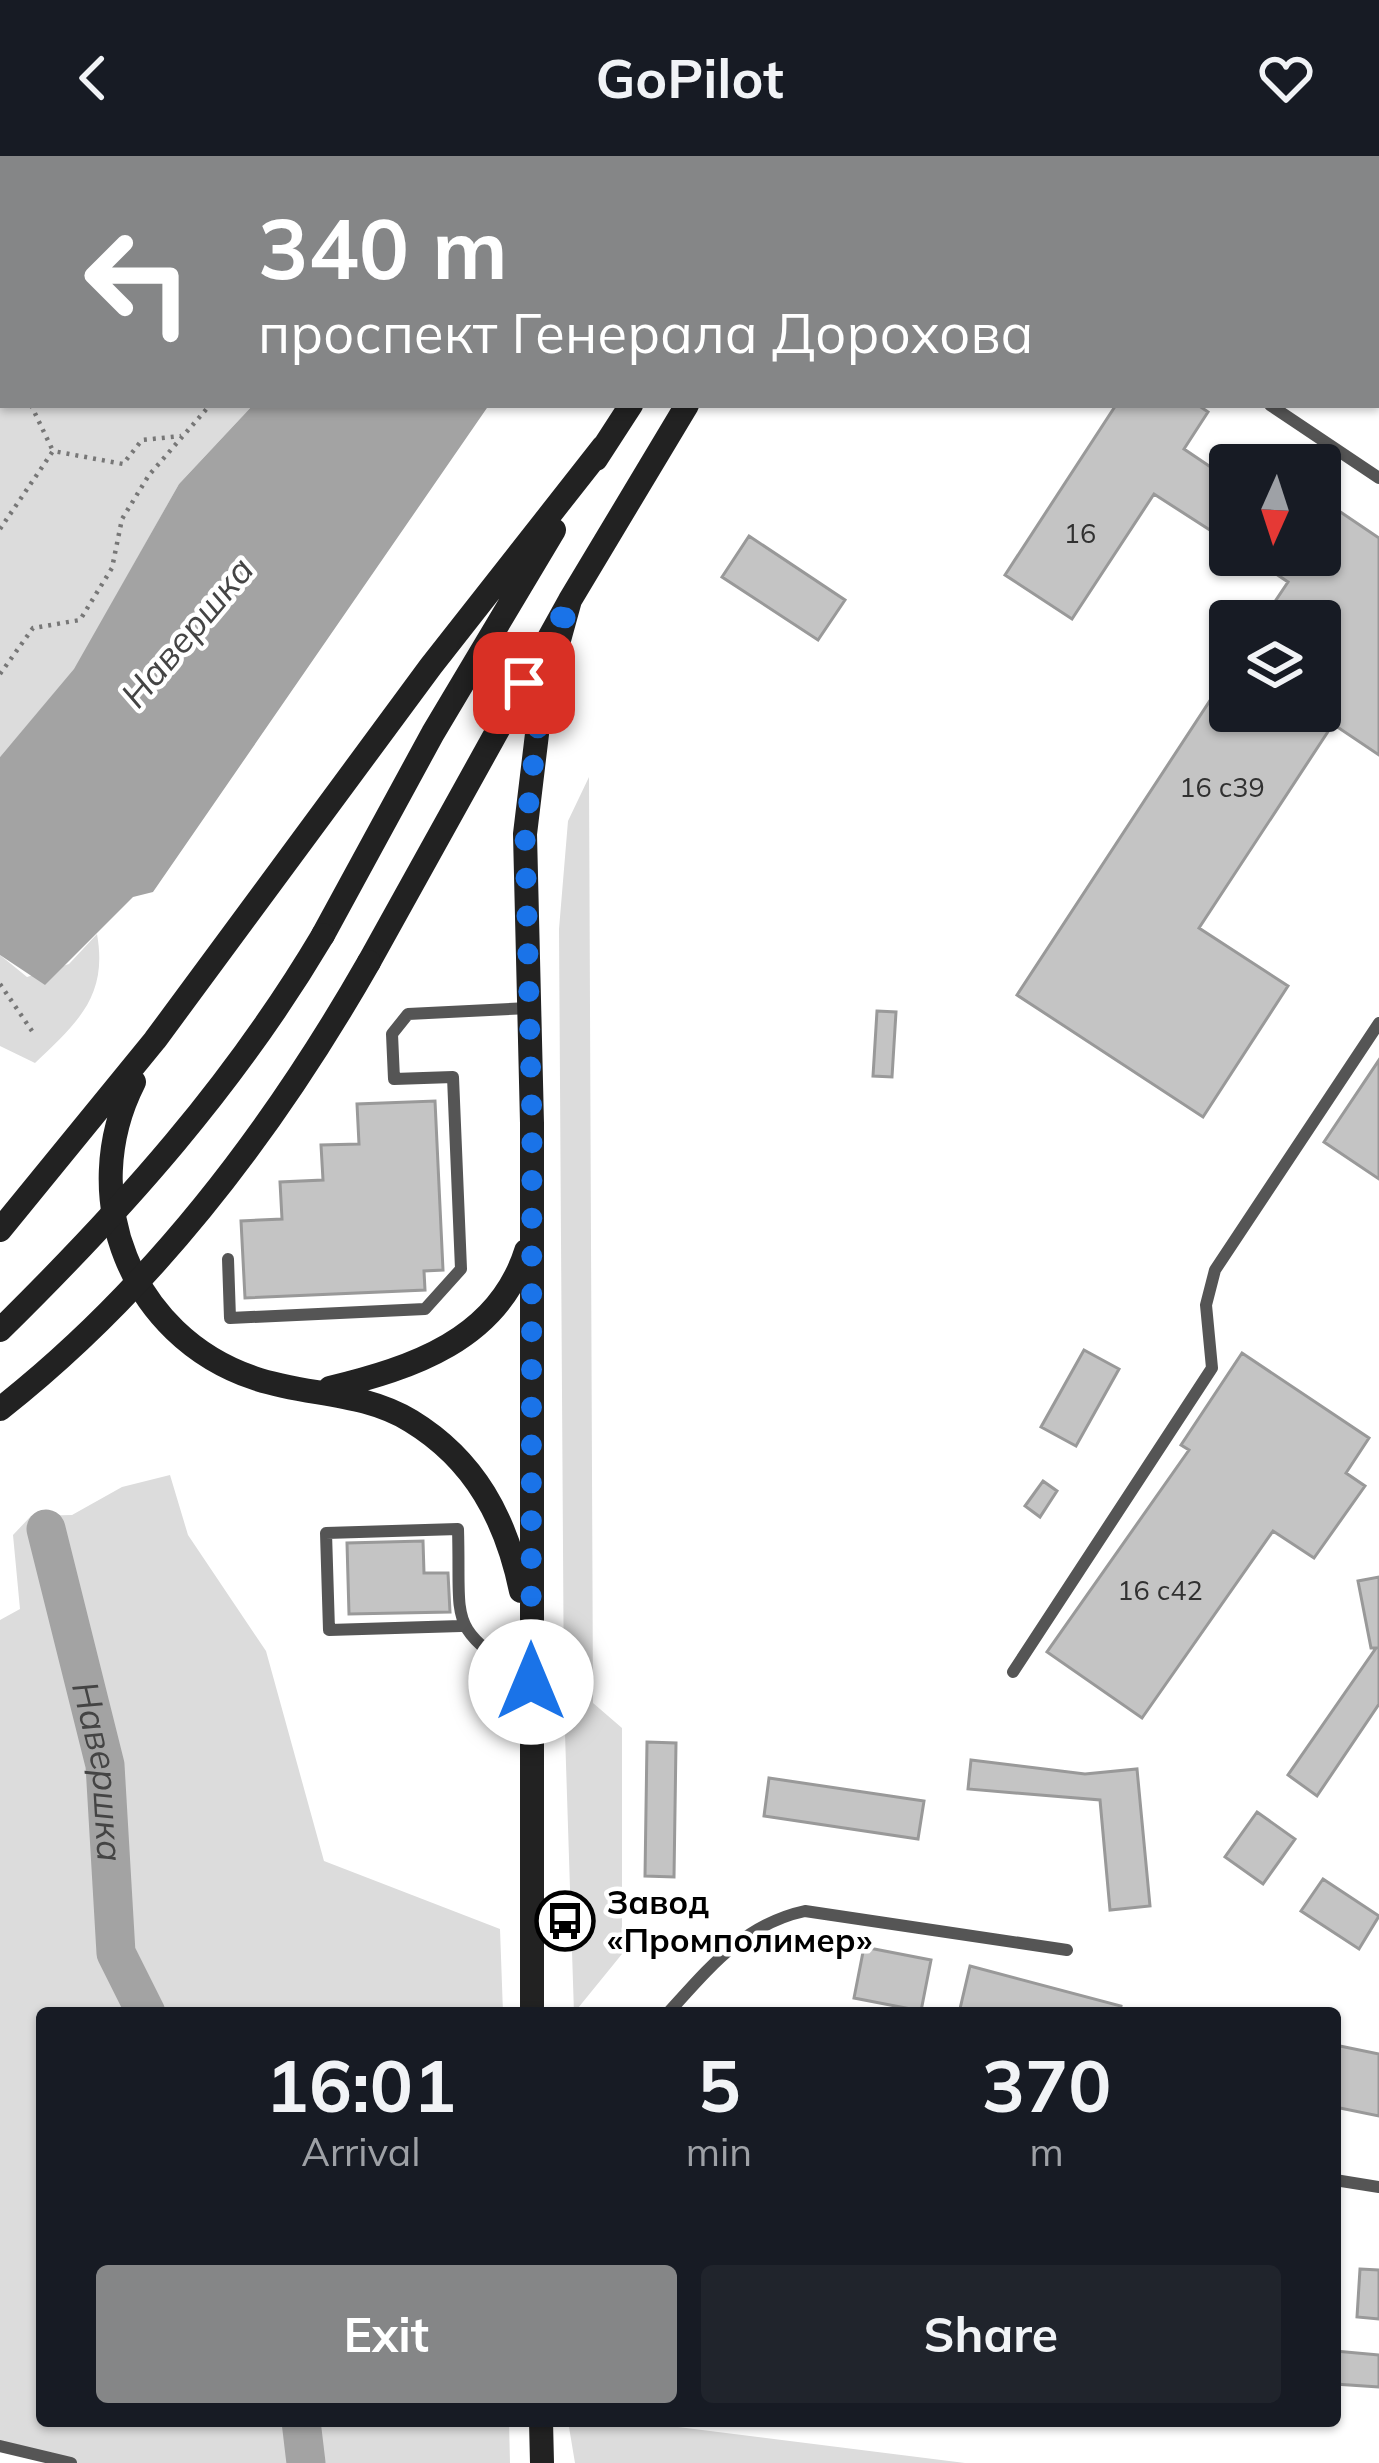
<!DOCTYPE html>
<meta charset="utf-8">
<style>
:root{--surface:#171b24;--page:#20242c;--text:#f1f3f6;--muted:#9ea1a6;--accent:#858687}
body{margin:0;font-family:Mulish,sans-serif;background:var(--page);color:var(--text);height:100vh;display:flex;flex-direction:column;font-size:45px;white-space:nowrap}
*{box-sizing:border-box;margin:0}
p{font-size:39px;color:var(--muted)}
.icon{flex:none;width:66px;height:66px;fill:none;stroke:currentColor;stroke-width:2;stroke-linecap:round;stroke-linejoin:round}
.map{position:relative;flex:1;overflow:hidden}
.panel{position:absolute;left:36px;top:1851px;width:1305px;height:420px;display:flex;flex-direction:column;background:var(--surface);border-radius:12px;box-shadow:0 3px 9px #0004}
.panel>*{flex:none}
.top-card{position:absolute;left:0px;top:0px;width:1380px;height:252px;box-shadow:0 3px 9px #0004;background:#858687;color:#fff;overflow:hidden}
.needle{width:78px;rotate:183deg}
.buttons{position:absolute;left:1209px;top:288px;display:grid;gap:24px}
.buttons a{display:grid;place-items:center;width:132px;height:132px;border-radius:12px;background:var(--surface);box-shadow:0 3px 9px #0004;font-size:60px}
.pin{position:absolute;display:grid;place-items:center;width:102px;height:102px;color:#fff;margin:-51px;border-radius:24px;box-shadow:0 6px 18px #0006}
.me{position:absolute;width:132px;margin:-66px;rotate:0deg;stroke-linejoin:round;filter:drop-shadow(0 0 9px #0008)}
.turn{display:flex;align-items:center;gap:42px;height:252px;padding:0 60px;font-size:54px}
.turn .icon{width:156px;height:156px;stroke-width:2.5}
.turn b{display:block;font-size:84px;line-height:102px}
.eta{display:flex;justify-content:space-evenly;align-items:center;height:204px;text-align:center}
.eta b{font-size:72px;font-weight:700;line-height:84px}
.cta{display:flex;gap:24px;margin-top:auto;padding:24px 60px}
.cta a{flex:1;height:138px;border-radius:12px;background:var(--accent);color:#fff;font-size:48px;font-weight:700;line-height:138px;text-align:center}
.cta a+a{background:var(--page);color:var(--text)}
header{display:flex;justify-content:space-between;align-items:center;height:156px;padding:0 60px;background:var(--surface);font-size:54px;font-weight:700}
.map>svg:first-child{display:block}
.green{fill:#dcdcdc}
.water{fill:#a3a3a3}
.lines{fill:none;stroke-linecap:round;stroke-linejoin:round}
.river{stroke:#a3a3a3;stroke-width:39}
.building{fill:#c4c4c4;stroke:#999;stroke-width:3}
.path{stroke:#777;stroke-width:4.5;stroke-dasharray:3 6;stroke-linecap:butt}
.lane{stroke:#555;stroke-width:12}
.secondary{stroke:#222;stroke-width:24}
.secondary-bridge{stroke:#222;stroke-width:24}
.route{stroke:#1a73e8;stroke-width:21;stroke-dasharray:0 37.8}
.labels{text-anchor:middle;stroke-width:9;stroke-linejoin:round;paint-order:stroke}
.number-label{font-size:27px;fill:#313131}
.poi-label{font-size:33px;font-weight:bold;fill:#000;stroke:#fff;text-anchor:start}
.water-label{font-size:36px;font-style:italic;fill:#444;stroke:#fff}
</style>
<header><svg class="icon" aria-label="back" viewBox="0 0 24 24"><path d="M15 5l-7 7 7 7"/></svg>GoPilot<svg class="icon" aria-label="heart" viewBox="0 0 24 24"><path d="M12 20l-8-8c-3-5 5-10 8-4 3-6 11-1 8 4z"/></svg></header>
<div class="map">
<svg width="1379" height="2307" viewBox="0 0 1379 2307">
<rect width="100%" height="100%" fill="#fff"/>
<path class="green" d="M 0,0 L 24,3 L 3,3 L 3,249 L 253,249 L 179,328 L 75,513 L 0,601 Z
M 174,0 L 548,0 L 172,3 Z
M 589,621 L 593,1547 L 622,1572 L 622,1798 L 574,1857 L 564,1546 L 559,773 L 568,665 Z
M 97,778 C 108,840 78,866 35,907 L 0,890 L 0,799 L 27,821 L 69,808 Z
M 170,1319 L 188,1379 L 266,1495 L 324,1705 L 500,1773 L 503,1857 L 42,1857 L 42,2265 L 509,2265 L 510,2307 L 71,2307 L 0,2290 L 0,1464 L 20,1453 L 13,1379 L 31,1360 L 72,1359 L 122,1331 Z
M 568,2265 L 630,2265 L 965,2307 L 575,2307 Z"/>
<path class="water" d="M 253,249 L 489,249 L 153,736 L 133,741 L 45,829 L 0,799 L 0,601 L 74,513 L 179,328 Z"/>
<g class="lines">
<g class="river">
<path d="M 567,3 L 570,0"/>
<path id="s1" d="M 46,1373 L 105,1609 L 116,1797 L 146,1857"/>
<path d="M 301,2265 L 306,2307"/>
</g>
</g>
<path class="building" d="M 1116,249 L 1198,249 L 1208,256 L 1184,293 L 1230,324 L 1230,387 L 1154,338 L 1072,463 L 1005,419 Z
M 1336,353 L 1379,382 L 1379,599 L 1333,568 L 1199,772 L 1288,830 L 1203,961 L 1017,839 L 1230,514 L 1230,555 L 1320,555 L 1320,465 L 1262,465 L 1288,426 L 1248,399 L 1320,399 L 1320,377 Z
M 749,380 L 845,444 L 818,484 L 722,421 Z
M 877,855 L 896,856 L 892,921 L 873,920 Z
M 1379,904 L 1379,1023 L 1324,986 Z
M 435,945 L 443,1114 L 424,1115 L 425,1134 L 245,1142 L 241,1065 L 282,1063 L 280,1026 L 323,1024 L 321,989 L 359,988 L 357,948 Z
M 1084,1194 L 1119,1213 L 1076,1290 L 1041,1271 Z
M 1242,1197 L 1369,1282 L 1346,1317 L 1365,1330 L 1314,1402 L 1273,1375 L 1142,1562 L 1047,1496 L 1189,1294 L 1181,1289 Z
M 1043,1325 L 1057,1335 L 1040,1361 L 1025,1350 Z
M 423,1385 L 424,1417 L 448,1417 L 450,1456 L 349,1458 L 347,1387 Z
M 1379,1421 L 1379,1548 L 1317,1640 L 1288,1619 L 1376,1492 L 1371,1492 L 1358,1425 Z
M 647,1586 L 676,1587 L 674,1721 L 645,1720 Z
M 971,1604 L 1085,1618 L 1137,1613 L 1150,1750 L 1110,1754 L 1100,1644 L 968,1633 Z
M 769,1622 L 924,1645 L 918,1683 L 764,1660 Z
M 1257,1656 L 1295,1683 L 1263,1728 L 1225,1701 Z
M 1323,1723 L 1379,1760 L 1359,1793 L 1301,1755 Z
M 864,1791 L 931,1804 L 921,1855 L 854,1842 Z
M 970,1810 L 1121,1850 L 1120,1857 L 959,1857 Z
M 1335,1889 L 1379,1898 L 1379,1960 L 1335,1951 Z
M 1360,2113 L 1379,2114 L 1379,2163 L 1357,2161 Z
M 1335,2195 L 1379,2199 L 1379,2231 L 1335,2228 Z"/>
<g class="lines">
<path class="path" d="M 352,3 L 354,0
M 0,95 L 3,97
M 31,249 L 53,295
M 0,373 L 53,295 L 123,308 L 142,284 L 181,280
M 0,518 L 33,472 L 80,464 L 112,412 L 122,363 L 149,319 L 210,249
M 0,828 L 32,875"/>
<path class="lane" d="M 899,0 L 903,3
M 1032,0 L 1037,3
M 1270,249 L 1379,322
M 228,1103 L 230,1162 L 425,1153 L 461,1113 L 453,921 L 394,923 L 392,878 L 408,858 L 529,852
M 461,1470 L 329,1474 L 326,1377 L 458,1373 C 461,1472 445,1469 531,1525
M 1013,1516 L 1212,1212 L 1206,1149 L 1215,1114 L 1379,867
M 668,1857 C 709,1812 744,1768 805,1755 L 1067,1794
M 1335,2024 L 1379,2031
M 0,2290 L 71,2307"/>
<path class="secondary" d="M 797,3 L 799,0
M 853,3 L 855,0
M 596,303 L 631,249
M 323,779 L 433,577 L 554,374
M 369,806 L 570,444 L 687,249
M 134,926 C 76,1040 130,1180 254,1222 C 306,1240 362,1235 411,1265 C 475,1304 506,1363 521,1435
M 0,1074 L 155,884 L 431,510 L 603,291
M 330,1232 C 412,1212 498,1184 526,1095
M 532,1857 L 532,967 L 525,678 L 540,553 L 570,444
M 541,2265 L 542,2307"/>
<path class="secondary-bridge" d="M 0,1174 C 124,1052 234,929 323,779
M 0,1253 C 154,1132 273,974 369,806"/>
</g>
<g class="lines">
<path class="route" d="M 524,527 L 570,444 L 540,553 L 525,678 L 532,967 L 531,1526"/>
</g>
<defs>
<g id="bus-ring" transform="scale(3)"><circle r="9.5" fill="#fff" stroke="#000" stroke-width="1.5"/><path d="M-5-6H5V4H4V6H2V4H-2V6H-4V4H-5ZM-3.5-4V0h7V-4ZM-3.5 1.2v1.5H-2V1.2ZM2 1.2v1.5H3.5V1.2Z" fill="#000"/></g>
</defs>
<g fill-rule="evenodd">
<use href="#bus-ring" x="565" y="1765"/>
</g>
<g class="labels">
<g class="number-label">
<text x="1080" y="387">16</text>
<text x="1222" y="641">16 с39</text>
<text x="1160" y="1444">16 с42</text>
</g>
<g class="poi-label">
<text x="607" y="1758">Завод<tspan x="607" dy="38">«Промполимер»</tspan></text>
</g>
<g class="water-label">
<text transform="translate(187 476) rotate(-50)" y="13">Навершка</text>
<text dy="13" stroke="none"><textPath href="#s1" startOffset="249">Навершка</textPath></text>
</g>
</g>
</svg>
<div class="buttons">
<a><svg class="needle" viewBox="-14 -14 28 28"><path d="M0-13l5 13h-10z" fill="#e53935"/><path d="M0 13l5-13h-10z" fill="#9ea1a6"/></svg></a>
<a><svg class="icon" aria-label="layers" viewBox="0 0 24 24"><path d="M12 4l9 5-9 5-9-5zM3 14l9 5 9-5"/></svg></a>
</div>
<div class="pin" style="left:524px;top:527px;background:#d93025"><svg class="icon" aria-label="arrive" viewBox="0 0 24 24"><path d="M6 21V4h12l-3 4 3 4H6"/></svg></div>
<svg class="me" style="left:531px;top:1526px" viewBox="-20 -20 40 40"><circle r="19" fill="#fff"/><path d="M0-13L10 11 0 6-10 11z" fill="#1a73e8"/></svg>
<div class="top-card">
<div class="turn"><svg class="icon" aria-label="left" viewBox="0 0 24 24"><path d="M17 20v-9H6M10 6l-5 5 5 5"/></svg><div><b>340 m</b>проспект Генерала Дорохова</div></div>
</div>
<section class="panel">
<div class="eta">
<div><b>16:01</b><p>Arrival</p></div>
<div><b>5</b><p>min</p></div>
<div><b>370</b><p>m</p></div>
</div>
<div class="cta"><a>Exit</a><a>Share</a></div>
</section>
</div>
